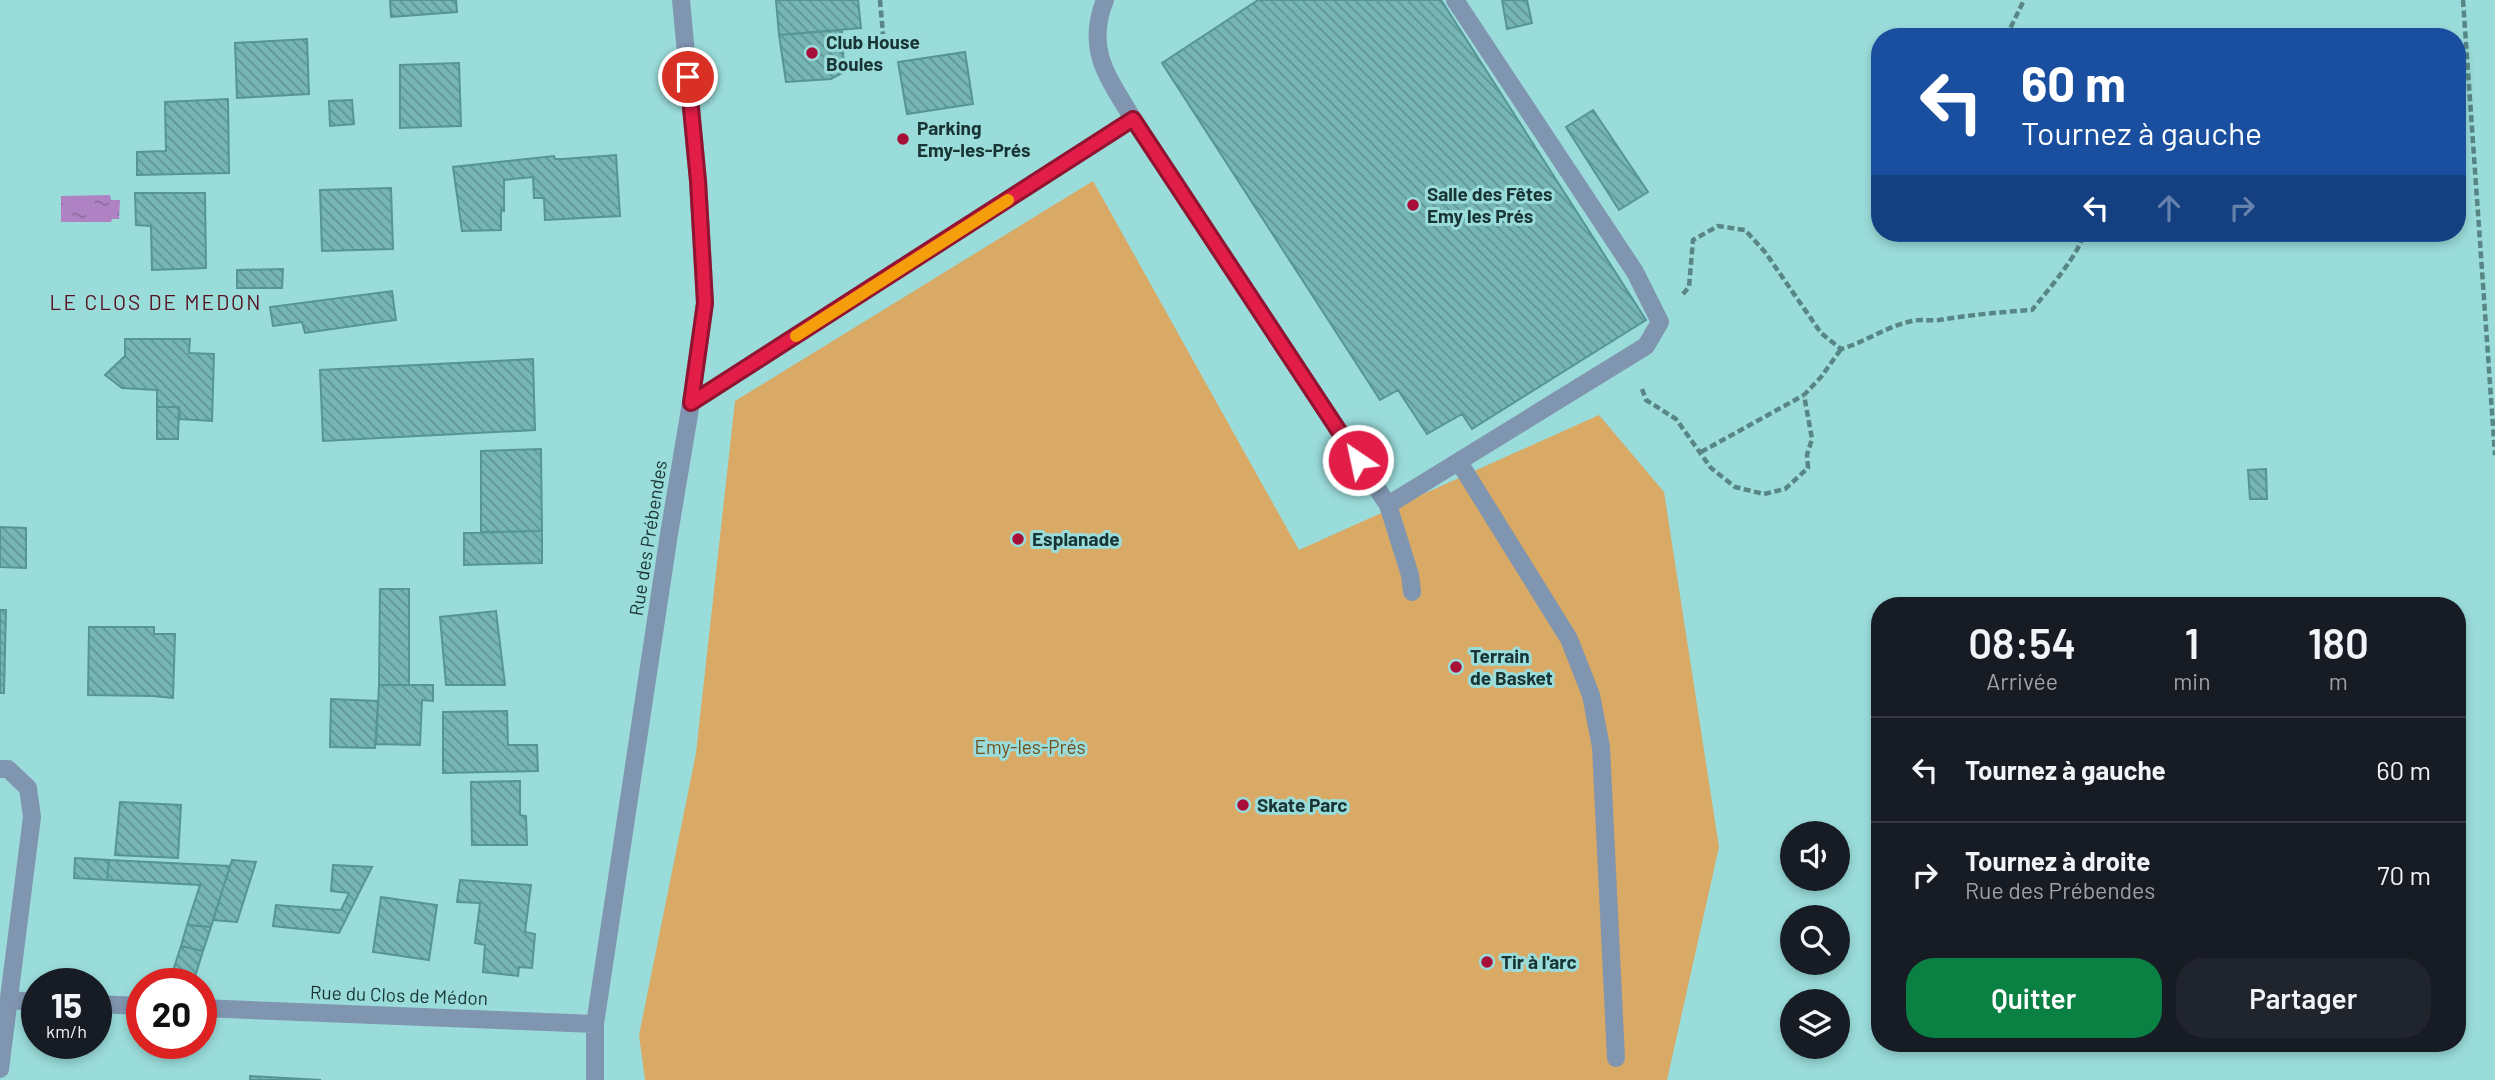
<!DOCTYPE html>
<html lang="fr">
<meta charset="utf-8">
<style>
:root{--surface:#171b24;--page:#20242c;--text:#f1f3f6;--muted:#9ea1a6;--line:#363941;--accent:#0b8043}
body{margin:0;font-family:Barlow,sans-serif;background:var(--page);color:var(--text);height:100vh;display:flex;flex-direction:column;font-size:26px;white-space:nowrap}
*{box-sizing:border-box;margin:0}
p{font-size:23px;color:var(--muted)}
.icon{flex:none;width:38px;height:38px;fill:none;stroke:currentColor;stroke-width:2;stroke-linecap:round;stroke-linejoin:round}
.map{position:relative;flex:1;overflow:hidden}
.drawer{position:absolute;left:1871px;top:597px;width:595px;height:455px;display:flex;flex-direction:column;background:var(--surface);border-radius:28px;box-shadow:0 4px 10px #0003}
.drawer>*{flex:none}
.banner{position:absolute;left:1871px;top:28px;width:595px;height:214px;border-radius:28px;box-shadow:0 4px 10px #0003;background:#1a4fa0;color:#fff;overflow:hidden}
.buttons{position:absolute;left:1780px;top:821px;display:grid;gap:14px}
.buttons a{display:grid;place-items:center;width:70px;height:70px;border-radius:50%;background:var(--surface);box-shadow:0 4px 10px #0003;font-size:35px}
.speed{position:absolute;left:21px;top:968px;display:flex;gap:14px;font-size:35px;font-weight:700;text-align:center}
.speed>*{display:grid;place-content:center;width:91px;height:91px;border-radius:50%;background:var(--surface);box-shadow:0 4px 10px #0003;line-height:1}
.speed small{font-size:18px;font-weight:400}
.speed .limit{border:10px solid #d22;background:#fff;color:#111}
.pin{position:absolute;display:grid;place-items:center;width:60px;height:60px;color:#fff;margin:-30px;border:4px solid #fff;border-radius:50%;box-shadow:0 2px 7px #0007}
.me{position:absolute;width:77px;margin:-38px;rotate:326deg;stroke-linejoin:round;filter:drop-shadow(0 0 5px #0008)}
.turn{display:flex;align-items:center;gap:24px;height:147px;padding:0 35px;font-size:32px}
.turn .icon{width:91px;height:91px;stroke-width:2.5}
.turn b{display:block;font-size:49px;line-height:60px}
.lanes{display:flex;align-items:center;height:66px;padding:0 35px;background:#0003;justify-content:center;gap:35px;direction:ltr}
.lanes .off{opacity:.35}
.eta{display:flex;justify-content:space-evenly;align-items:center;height:119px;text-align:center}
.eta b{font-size:42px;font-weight:600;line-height:49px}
.action{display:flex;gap:14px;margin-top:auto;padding:14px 35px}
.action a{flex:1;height:80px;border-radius:28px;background:var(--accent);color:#fff;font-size:28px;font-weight:600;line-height:80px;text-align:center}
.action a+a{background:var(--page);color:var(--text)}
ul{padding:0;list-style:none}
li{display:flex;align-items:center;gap:21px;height:105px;padding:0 35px;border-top:2px solid var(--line)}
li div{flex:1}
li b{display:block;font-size:26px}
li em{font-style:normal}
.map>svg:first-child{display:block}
.green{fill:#d9a966}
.water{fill:url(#water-ripples)}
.building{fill:url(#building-back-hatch);stroke:#559595;stroke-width:2}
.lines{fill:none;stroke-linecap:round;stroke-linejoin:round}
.path{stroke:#588685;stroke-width:4.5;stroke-dasharray:7 3.5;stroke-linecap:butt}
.minor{stroke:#8095b0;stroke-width:18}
.route-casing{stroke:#92132f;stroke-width:18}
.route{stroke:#e11d48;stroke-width:12}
.slow{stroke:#f59e0b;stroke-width:12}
.poi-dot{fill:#a70f39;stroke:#9adcda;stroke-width:2.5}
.labels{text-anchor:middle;stroke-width:6;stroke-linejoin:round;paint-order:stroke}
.poi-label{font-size:19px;font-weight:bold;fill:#193434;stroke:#9adcda;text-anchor:start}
.street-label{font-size:19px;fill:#193434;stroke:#9adcda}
.park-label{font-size:19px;fill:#714f1c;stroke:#9adcda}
.neighbourhood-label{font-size:21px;letter-spacing:2px;fill:#57121f;stroke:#9adcda}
</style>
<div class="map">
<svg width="2495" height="1080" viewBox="0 0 2495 1080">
<defs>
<pattern id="water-ripples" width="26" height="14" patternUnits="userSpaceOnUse" patternTransform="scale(1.75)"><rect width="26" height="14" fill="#af83c3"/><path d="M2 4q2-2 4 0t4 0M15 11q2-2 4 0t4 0" fill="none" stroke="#8e6c9f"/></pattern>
<pattern id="building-back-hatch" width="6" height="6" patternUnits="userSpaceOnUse" patternTransform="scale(1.75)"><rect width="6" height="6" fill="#76b6b5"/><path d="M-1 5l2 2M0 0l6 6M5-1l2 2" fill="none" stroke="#609594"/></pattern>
</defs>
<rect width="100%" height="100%" fill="#9adcda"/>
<path class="green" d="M 1093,181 L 1299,550 L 1599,415 L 1664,492 L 1719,847 L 1667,1080 L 645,1080 L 639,1035 L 696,753 L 735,401 Z"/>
<path class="water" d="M 110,195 L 111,200 L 120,200 L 119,219 L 112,219 L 111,222 L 61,222 L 61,196 Z"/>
<path class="building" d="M 390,0 L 456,0 L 457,12 L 391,17 Z
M 776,0 L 858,0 L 861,28 L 779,35 Z
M 1258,0 L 1441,0 L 1646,320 L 1472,429 L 1462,414 L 1427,434 L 1398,390 L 1380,400 L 1162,63 Z
M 1502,0 L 1527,0 L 1532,23 L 1507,29 Z
M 842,30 L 844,72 L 831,79 L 786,82 L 779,35 Z
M 307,39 L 309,94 L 237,98 L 235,43 Z
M 965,52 L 973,104 L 907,114 L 898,62 Z
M 459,63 L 461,126 L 400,128 L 400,65 Z
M 228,99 L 229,173 L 137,175 L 137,152 L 166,151 L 165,102 Z
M 352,100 L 354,124 L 330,126 L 329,101 Z
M 1593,110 L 1648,192 L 1619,210 L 1566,127 Z
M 616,155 L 620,216 L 545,220 L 544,198 L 534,198 L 533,177 L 504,180 L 504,211 L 501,210 L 501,230 L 462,231 L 453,167 L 554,156 L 555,159 L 563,159 Z
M 391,188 L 393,249 L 322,251 L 320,190 Z
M 135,193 L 205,193 L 206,268 L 152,270 L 151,226 L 136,225 Z
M 283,269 L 282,288 L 237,288 L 237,270 Z
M 392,291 L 396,320 L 305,333 L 302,322 L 273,326 L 270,307 Z
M 125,339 L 190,339 L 189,353 L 214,354 L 212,421 L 180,419 L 179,407 L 157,407 L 157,390 L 122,388 L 105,375 L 125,356 Z
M 533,359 L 535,430 L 323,441 L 320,370 Z
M 157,407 L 179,407 L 178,439 L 157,439 Z
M 541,449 L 542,531 L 481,532 L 481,451 Z
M 2266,469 L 2267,499 L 2250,499 L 2248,470 Z
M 0,527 L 26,528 L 26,568 L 0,567 Z
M 542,531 L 542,563 L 464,565 L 464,533 Z
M 380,589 L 409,589 L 409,685 L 379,685 Z
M 0,610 L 6,610 L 4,693 L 0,693 Z
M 496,611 L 505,685 L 446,685 L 440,617 Z
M 89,627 L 154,627 L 154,634 L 175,634 L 173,698 L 153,696 L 88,695 Z
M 379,685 L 433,685 L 433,701 L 422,700 L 420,745 L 376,744 Z
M 331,699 L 378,701 L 375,748 L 330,747 Z
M 507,711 L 508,745 L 537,745 L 538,771 L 443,773 L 443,712 Z
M 520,781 L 520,815 L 526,816 L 527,845 L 472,845 L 471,782 Z
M 120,802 L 181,805 L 178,858 L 115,855 Z
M 75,858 L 109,860 L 107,880 L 74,878 Z
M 109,860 L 230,866 L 211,927 L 187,925 L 200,885 L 107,880 Z
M 232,860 L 256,862 L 237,922 L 213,920 Z
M 333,865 L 372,867 L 339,933 L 273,926 L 276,905 L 341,910 L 349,893 L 331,891 Z
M 460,880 L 531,885 L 525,932 L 535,934 L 532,968 L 519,967 L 518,976 L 483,972 L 485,945 L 475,943 L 480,903 L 457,902 Z
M 381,897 L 437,905 L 429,960 L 373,952 Z
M 187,925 L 211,927 L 203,951 L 181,946 Z
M 181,946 L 203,951 L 194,980 L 172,974 Z
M 250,1076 L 321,1080 L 250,1080 Z"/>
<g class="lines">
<path class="path" d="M 880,0 L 883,34
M 2463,0 L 2495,455
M 2006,37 L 2024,0
M 1683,294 L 1689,287 L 1693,240 L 1718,226 L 1745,230 L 1765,252 L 1821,333 L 1841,349 C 1866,342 1887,326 1912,321 C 1921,319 1930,321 1939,320 C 1970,315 2001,312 2032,310 C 2044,295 2083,250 2083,233
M 1642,389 L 1646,400 L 1676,419 L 1711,468 L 1735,487 L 1764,494 L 1785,489 L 1808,468 L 1807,455 L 1812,439 L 1804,395 L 1821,377 L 1841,349
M 1701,452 L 1804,395"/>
<path class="minor" d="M 1105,0 C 1085,50 1108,77 1133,119 L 1388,505 L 1410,575 L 1412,592
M 691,403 L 1133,119
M 1459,462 L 1569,639 L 1591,695 L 1601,747 L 1616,1058
M 1388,505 L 1646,346 L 1660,322 L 1635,272 L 1455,0
M 0,769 L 8,769 L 28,788 L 32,817 L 0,1069
M 9,1000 L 37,1002
M 96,1004 L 142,1006
M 201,1008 L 595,1024
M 595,1080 L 595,1024 L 669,534 L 691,403 L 705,303 L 698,181 L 681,0"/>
</g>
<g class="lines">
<g class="route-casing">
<path id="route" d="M 688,77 L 698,181 L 705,303 L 691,403 L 1133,119 L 1358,460"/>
</g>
<use href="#route" class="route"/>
<path class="slow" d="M 796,336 L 1008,200"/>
</g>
<g class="poi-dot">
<circle cx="812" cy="53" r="7"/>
<circle cx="903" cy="139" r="7"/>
<circle cx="1413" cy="205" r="7"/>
<circle cx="1018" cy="539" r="7"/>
<circle cx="1456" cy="667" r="7"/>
<circle cx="1243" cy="805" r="7"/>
<circle cx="1487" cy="962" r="7"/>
</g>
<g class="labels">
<g class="poi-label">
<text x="826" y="49">Club House<tspan x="826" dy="22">Boules</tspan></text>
<text x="917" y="135">Parking<tspan x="917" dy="22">Emy-les-Prés</tspan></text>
<text x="1427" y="201">Salle des Fêtes<tspan x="1427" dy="22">Emy les Prés</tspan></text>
<text x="1032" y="546">Esplanade</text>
<text x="1470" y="663">Terrain<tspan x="1470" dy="22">de Basket</tspan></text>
<text x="1257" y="812">Skate Parc</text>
<text x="1501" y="969">Tir à l'arc</text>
</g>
<g class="street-label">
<text transform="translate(648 538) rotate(-81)" y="7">Rue des Prébendes</text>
<text transform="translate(399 995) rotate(2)" y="7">Rue du Clos de Médon</text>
</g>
<g class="park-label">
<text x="1030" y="754">Emy-les-Prés</text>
</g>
<g class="neighbourhood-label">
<text x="156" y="310">LE CLOS DE MEDON</text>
</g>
</g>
</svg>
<div class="buttons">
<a><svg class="icon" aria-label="sound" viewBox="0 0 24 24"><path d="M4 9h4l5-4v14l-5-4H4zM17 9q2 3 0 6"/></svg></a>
<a><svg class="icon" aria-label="search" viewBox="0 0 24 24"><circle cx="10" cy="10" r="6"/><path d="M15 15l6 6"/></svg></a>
<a><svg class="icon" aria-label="layers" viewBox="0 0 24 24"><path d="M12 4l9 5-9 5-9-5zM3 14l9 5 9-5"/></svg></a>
</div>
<div class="speed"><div>15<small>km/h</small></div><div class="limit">20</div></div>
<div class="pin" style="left:688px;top:77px;background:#d93025"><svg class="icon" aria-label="arrive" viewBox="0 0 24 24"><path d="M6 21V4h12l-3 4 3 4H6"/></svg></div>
<svg class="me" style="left:1358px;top:460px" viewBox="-20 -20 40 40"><circle r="17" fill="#e11d48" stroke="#fff" stroke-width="3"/><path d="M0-11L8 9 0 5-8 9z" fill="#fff"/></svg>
<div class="banner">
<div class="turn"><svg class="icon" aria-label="left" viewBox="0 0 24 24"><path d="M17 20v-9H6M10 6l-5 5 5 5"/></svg><div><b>60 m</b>Tournez à gauche</div></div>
<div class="lanes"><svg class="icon" aria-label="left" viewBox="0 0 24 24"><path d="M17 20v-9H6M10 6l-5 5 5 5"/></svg><svg class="icon off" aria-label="ahead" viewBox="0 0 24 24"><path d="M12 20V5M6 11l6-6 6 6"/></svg><svg class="icon off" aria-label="right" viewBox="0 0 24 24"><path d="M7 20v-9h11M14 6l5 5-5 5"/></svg></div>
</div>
<section class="drawer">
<div class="eta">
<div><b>08:54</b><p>Arrivée</p></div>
<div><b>1</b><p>min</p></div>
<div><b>180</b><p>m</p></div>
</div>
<ul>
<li><svg class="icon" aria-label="left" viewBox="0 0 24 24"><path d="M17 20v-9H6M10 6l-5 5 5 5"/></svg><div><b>Tournez à gauche</b></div><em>60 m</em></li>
<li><svg class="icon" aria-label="right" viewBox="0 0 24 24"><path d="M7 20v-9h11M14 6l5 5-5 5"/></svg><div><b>Tournez à droite</b><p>Rue des Prébendes</p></div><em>70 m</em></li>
</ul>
<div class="action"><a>Quitter</a><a>Partager</a></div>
</section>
</div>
